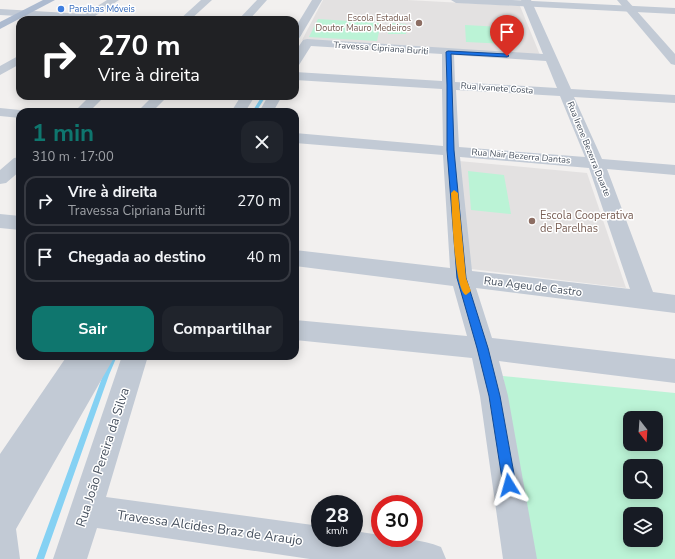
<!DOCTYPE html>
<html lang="pt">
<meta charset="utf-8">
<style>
:root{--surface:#171b24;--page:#20242c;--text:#f1f3f6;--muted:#9ea1a6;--line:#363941;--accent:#0f766e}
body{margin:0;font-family:"Nunito Sans",sans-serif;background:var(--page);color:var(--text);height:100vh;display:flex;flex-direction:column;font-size:15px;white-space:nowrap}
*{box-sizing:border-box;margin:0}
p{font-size:13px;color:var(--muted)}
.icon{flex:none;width:22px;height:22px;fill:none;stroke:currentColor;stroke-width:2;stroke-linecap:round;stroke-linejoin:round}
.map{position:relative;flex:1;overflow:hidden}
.details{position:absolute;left:16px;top:108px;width:283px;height:252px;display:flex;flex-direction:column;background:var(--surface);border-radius:12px;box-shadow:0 2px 10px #0003}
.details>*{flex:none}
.hud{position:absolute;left:16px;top:16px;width:283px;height:84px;border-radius:12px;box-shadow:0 2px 10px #0003;background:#202124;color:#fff;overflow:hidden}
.needle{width:26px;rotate:163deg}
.tools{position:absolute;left:623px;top:411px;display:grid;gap:8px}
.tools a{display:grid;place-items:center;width:40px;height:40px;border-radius:8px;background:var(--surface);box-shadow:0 2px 10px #0003;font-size:20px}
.speed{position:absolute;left:311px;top:495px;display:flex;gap:8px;font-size:20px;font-weight:700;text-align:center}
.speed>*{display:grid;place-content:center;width:52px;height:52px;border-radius:50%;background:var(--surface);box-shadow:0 2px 10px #0003;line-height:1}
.speed small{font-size:10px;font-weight:400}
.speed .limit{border:6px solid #d22;background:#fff;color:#111}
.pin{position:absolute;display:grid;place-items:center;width:34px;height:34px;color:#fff;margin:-41px -17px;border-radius:50% 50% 50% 0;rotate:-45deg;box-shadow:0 0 4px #0007}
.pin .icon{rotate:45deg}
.me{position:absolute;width:44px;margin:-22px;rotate:352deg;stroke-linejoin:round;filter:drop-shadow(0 0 3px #0008)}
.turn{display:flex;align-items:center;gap:14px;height:84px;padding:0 16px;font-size:18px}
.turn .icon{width:52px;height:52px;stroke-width:2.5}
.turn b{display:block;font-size:28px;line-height:34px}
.round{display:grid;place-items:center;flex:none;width:42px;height:42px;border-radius:12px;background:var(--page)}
.head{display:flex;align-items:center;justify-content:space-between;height:68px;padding:0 16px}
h1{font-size:24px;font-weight:700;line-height:30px;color:var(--accent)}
.primary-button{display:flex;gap:8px;margin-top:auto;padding:8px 16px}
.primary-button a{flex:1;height:46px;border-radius:12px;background:var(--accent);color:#fff;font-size:16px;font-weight:700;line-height:46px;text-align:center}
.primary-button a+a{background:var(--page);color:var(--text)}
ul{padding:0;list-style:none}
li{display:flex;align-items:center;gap:12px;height:50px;margin:0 8px 6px;padding:0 8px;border:2px solid var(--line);border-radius:12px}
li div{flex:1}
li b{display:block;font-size:15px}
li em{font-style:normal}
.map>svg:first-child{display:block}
.education{fill:#e3e1e1}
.green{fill:#bbf3d6;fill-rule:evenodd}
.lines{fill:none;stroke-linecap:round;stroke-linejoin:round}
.stream{fill:#85d1f3;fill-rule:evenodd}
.minor{fill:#c2cad5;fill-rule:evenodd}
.tertiary{fill:#c2cad5;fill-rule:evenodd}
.primary{fill:#adbbd0;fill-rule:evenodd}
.route{fill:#1a73e8;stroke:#114b97}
.slow{fill:#f59e0b}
.shop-dot{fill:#3f7fe0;stroke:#fff;stroke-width:1.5}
.education-dot{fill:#8d6e63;stroke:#fff;stroke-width:1.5}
.labels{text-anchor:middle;stroke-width:3;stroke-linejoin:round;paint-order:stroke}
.far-shop-label{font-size:9px;fill:#366cbe;stroke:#fff;text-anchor:start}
.far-education-label{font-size:9px;fill:#785e54;stroke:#fff;text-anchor:end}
.far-street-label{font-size:9px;fill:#46505e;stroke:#fff}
.education-label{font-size:11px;fill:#785e54;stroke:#fff;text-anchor:start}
.street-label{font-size:11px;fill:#46505e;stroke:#fff}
.near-street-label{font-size:13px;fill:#46505e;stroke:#fff}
</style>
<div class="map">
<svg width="675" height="559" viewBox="0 0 675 559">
<rect width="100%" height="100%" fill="#f2f0ef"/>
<path class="education" d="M 323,0 L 407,0 L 520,6 L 540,55 L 302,40 Z
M 459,161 L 587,173 L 626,288 L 463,268 Z"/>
<path class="green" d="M 318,19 L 381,23 L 377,41 L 309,37 Z
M 389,23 L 406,24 L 406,34 L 388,34 Z
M 465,25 L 502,27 L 507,44 L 466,42 Z
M 468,171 L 504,175 L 511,214 L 471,210 Z
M 503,376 L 675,393 L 675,559 L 532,559 ZM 630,418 L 656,418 L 656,444 L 630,444 ZM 630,466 L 656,466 L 656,492 L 630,492 ZM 630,514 L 656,514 L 656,540 L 630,540 Z"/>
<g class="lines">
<path class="stream" d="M 301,32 L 302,33 L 296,43 L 295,44 L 295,41 Z
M 262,96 L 266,96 L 256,112 L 252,112 Z
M 111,356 L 117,356 L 109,375 L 44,559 L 36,559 L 103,375 Z"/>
<path class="minor" d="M 107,0 L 119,0 L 89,20 L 0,15 L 0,9 L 85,14 Z
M 201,0 L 212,0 L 190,20 L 179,20 Z
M 257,0 L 267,0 L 249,20 L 238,20 Z
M 521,0 L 531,0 L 571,89 L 675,95 L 675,103 L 574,97 L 602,159 L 675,165 L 675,175 L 607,169 L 653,292 L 675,295 L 675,313 L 476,288 L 492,338 L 675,359 L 675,383 L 499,361 L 508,396 L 537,559 L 503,559 L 480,396 L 472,358 L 295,340 L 295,320 L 467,336 L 453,286 L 295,266 L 295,250 L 450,268 L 443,155 L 295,143 L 295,133 L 443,146 L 442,89 L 295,80 L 295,72 L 442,81 L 442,54 L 311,46 L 299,65 L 295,66 L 295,52 L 303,40 L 307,39 L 543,54 ZM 454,55 L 546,61 L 557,88 L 455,82 ZM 456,90 L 560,96 L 585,157 L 459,147 ZM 460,157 L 589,168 L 630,289 L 472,271 Z
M 617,0 L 627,0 L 675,54 L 675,65 L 671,64 Z
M 146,16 L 167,17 L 172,20 L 142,20 L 142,17 Z
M 20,55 L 20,64 L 0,75 L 0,66 Z
M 90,96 L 105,96 L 89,112 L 74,112 Z
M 153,96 L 168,96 L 152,112 L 137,112 Z
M 268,96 L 282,96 L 273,112 L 259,112 Z
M 0,108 L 20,110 L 26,112 L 20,112 L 20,118 L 0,116 Z
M 20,157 L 20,171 L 6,183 L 0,184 L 0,170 L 14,158 Z
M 0,214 L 20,216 L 20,230 L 0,228 Z
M 122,356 L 148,356 L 106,497 L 320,526 L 320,538 L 354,538 L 354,531 L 380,535 L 380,538 C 401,538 421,539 441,547 L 446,559 L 310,559 L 97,528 L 87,559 L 53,559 Z"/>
<path class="tertiary" d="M 312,0 L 322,0 L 300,37 L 295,40 L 295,28 Z
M 451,0 L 512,0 L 675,8 L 675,14 L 456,3 Z
M 241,96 L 255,96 L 245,112 L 231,112 Z
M 67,356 L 115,356 L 16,529 L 20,559 L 0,559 L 0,454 Z"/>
<path class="primary" d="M 43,0 L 55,0 L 0,29 L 0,22 Z"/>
</g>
<path class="route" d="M 448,51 L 507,54 L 509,56 L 507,57 L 451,54 L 454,150 L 466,278 L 488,348 L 500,396 L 516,485 L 514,490 L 509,492 L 505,490 L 503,485 L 489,396 L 477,348 L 457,278 L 447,150 L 447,85 L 446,52 Z"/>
<path class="slow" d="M 454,190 L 458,193 L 466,278 L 471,291 L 466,295 C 454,291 452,208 451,193 Z"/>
<circle class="shop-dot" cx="61" cy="9" r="4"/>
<g class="education-dot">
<circle cx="419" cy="23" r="4"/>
<circle cx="532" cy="221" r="4"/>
</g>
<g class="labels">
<g class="far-shop-label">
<text x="69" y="12">Parelhas Móveis</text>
</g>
<g class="far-education-label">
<text x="411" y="21">Escola Estadual<tspan x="411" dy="10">Doutor Mauro Medeiros</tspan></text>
</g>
<g class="far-street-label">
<text transform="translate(381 48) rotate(4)" y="3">Travessa Cipriana Buriti</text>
<text transform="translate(497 88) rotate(4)" y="3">Rua Ivanete Costa</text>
<text transform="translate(589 149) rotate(68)" y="3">Rua Irene Bezerra Duarte</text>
<text transform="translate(521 156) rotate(5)" y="3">Rua Nair Bezerra Dantas</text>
</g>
<g class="education-label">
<text x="540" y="219">Escola Cooperativa<tspan x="540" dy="13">de Parelhas</tspan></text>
</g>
<g class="street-label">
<text transform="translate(533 286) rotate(7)" y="4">Rua Ageu de Castro</text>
</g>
<g class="near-street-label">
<text transform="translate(102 457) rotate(-72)" y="5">Rua João Pereira da Silva</text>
<text transform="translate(210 527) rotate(8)" y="5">Travessa Alcides Braz de Araujo</text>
</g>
</g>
</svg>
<div class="tools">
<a><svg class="needle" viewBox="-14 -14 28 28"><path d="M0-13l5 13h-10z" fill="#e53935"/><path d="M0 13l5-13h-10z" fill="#9ea1a6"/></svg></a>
<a><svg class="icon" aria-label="search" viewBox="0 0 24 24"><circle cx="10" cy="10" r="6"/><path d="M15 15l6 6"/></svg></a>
<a><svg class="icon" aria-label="layers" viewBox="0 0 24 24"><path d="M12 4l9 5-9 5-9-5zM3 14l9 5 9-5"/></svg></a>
</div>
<div class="speed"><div>28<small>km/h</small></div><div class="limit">30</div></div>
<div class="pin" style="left:507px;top:56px;background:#d93025"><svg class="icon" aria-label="arrive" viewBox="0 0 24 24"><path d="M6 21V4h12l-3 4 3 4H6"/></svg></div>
<svg class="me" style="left:509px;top:485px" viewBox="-20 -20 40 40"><path d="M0-17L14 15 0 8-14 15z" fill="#1a73e8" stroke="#fff" stroke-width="4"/></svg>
<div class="hud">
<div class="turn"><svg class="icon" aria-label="right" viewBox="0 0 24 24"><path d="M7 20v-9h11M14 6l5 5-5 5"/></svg><div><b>270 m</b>Vire à direita</div></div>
</div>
<section class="details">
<div class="head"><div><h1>1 min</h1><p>310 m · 17:00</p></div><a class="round"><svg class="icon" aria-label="close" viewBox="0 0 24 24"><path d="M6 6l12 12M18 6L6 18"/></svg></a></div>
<ul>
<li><svg class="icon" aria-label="right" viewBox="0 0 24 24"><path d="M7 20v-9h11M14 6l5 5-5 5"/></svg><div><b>Vire à direita</b><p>Travessa Cipriana Buriti</p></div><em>270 m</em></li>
<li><svg class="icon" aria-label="arrive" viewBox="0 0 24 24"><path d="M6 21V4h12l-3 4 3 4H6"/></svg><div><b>Chegada ao destino</b></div><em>40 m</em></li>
</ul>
<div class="primary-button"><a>Sair</a><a>Compartilhar</a></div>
</section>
</div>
